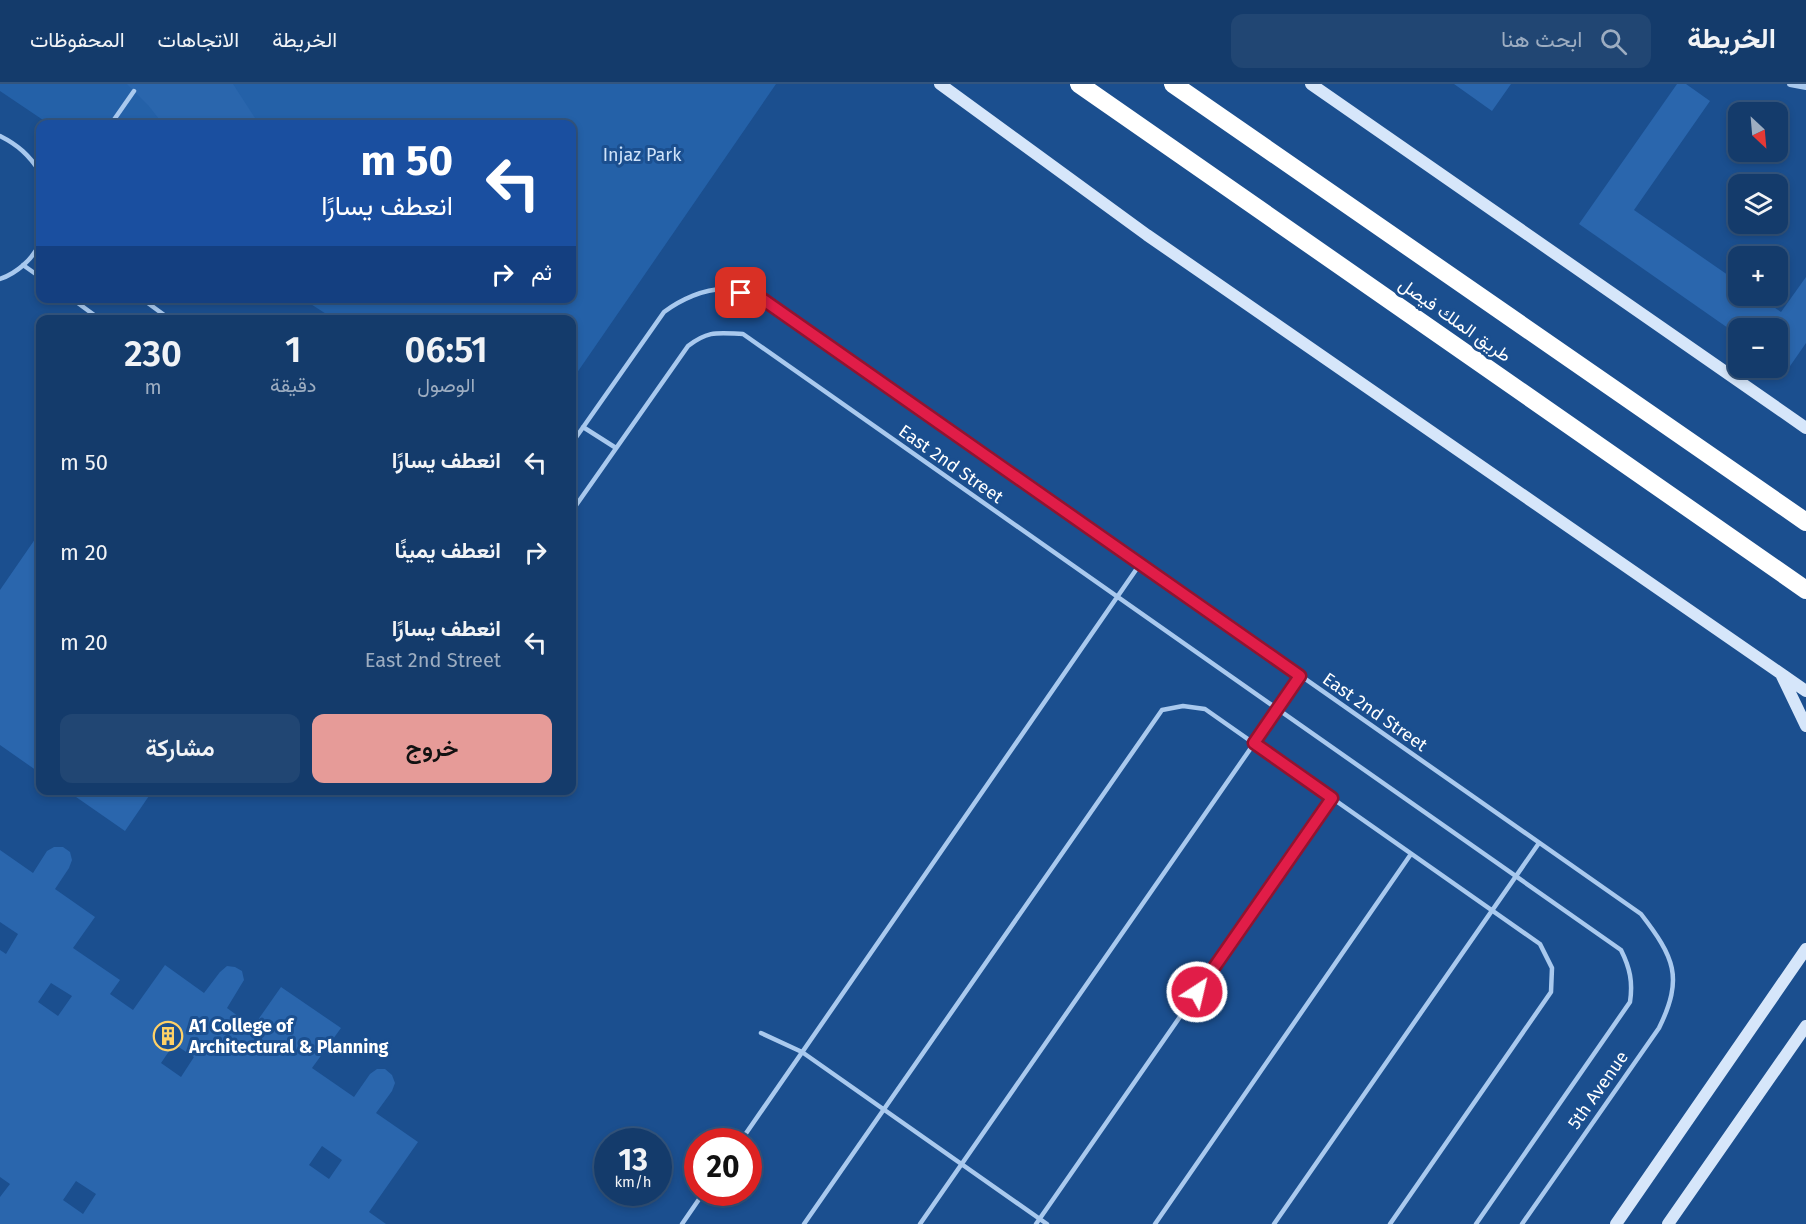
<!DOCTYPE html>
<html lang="ar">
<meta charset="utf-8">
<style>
:root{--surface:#143b6b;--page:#214673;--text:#f1f3f6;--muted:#9dadc1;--line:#33557e;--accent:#e69b98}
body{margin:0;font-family:"Fira Sans",Vazirmatn,sans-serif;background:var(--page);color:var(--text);direction:rtl;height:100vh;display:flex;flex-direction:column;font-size:22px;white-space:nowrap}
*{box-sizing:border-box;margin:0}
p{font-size:20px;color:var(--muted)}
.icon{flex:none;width:33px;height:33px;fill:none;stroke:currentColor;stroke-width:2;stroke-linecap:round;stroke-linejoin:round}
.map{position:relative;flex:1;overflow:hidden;direction:ltr}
.drawer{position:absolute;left:36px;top:231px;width:540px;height:480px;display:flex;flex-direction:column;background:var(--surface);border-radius:12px;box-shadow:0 3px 9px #0003,0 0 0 2px var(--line);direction:rtl}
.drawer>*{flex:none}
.guide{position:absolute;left:36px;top:36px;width:540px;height:183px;border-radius:12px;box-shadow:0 3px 9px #0003,0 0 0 2px var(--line);direction:rtl;background:#1a4fa0;color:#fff;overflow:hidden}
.needle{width:39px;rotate:154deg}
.fabs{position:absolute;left:1728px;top:18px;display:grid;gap:12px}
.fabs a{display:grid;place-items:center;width:60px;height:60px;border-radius:12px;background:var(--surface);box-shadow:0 3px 9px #0003,0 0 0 2px var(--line);font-size:30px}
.speed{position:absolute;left:594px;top:1044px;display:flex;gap:12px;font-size:30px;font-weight:700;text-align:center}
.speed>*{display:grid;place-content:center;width:78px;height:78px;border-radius:50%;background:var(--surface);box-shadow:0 3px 9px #0003,0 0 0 2px var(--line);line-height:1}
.speed small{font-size:15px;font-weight:400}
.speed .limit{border:9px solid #d22;background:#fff;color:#111}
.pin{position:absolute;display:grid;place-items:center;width:51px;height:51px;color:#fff;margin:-26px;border-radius:12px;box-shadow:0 3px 9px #0006}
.me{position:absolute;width:66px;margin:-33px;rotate:35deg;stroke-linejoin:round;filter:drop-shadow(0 0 4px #0008)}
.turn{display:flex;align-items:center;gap:21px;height:126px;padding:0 24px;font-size:27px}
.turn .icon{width:78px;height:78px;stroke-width:2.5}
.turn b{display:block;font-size:42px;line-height:51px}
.then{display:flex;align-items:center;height:57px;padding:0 24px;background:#0003;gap:12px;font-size:22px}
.eta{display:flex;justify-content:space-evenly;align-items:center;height:102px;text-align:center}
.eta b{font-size:36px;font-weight:600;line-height:42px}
.primary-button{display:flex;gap:12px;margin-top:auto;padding:12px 24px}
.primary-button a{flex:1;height:69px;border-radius:12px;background:var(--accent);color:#111;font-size:24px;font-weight:600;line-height:69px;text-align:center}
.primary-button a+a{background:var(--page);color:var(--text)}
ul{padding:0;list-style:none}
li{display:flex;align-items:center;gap:18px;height:90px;padding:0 24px}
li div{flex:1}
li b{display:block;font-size:22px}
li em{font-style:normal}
header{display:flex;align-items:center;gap:36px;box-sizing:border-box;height:84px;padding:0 30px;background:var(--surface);border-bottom:2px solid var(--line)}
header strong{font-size:28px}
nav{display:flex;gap:33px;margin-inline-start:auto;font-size:21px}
.search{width:420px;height:54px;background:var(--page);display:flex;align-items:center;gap:15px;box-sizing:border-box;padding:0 21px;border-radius:12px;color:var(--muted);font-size:22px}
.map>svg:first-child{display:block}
.green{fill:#2461a8}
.building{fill:#2a66ad;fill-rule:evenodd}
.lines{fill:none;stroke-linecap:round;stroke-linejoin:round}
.lane{stroke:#a9c9ee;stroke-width:4.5}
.street{stroke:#a9c9ee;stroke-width:6}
.secondary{stroke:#d6e6fa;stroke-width:12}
.highway{stroke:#fff;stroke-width:18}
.route-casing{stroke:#92132f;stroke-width:15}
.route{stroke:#e11d48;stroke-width:10}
.labels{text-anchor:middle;stroke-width:6;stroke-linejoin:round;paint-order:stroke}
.park-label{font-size:18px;fill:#cfe3fa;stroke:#1b4f8f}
.street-label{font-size:18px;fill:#fff;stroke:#1b4f8f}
.poi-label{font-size:18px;font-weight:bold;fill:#fff;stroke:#1b4f8f;text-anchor:start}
</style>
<header>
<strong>الخريطة</strong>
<div class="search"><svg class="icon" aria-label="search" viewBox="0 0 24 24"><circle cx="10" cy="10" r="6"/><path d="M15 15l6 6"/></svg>ابحث هنا</div>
<nav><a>الخريطة</a><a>الاتجاهات</a><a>المحفوظات</a></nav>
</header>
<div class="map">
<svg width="1806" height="1140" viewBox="0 0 1806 1140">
<rect width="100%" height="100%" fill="#1b4f8f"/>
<path class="green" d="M 0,0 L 776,0 L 572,296 L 572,236 L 334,235 L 303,215 L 572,214 L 572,40 L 49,40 L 0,7 Z"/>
<path class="building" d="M 127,0 L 233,0 L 259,40 L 163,40 L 148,21 Z
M 1454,0 L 1511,0 L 1492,27 Z
M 1677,0 L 1686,0 L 1710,17 L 1634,126 L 1738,198 L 1738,212 L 1757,212 L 1781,228 L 1806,193 L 1806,259 L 1788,285 L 1778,278 L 1778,244 L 1738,244 L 1738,251 L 1579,140 Z
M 40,448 L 40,689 L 0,661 L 0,506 Z
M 66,706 L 153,706 L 125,747 Z
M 54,763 L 63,763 L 70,768 L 72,776 L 69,784 L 55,805 L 95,833 L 73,864 L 120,896 L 110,910 L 133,926 L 165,881 L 204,909 L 220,888 L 227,882 L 235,883 L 242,887 L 244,896 L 227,924 L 253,943 L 281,903 L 341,944 L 312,984 L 354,1013 L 370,990 L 377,985 L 385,985 L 392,991 L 395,999 L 392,1007 L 376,1029 L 418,1058 L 369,1128 L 386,1140 L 0,1140 L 0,1113 L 10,1100 L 0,1093 L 0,866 L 6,870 L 18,850 L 0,838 L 0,766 L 33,789 L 47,767 ZM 51,899 L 72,912 L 58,932 L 38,918 ZM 174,960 L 194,973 L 181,993 L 161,979 ZM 322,1062 L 342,1076 L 329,1095 L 309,1081 ZM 76,1097 L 96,1110 L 83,1130 L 63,1116 Z"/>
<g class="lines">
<path class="lane" d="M 111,40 L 134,7
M 0,52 C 18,61 29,71 40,88
M 23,181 L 40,193
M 0,195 C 17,189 33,175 40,159
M 71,214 L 101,236
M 141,214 L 171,236
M 583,343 L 616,364
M 572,359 L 664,228 C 680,216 705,204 726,205 C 736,206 748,210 758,212 L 1641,830 C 1674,873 1684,893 1659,944 L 1522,1140
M 572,427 L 688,262 C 709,246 718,249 743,250 L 1621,866 C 1630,884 1633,898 1630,918 L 1476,1140
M 761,949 L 802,968 L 1047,1140
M 740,1058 L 1140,480
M 682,1140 L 704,1108
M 804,1140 L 1162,626 L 1183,622 L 1205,625 L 1540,860 L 1552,884 L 1551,908 L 1390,1140
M 920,1140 L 1301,592
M 1036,1140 L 1332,714
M 1155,1140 L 1411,770
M 1274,1140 L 1539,759"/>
<path class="street" d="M 1790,0 L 1806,3"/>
<path class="secondary" d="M 940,0 L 1147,151 L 1806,607
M 1311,0 L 1806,344
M 1781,590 L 1806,642
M 1616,1140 L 1806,865
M 1668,1140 L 1806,942"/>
<path class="highway" d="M 1079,0 L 1806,506
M 1173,0 L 1806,438"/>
</g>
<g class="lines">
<g class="route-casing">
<path id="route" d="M 741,209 L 758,212 L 1300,592 L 1254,659 L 1332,714 L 1197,908"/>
</g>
<use href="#route" class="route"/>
</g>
<defs>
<g id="building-ring" transform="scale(1.5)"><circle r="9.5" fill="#1b4f8f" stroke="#ffd166" stroke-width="1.5"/><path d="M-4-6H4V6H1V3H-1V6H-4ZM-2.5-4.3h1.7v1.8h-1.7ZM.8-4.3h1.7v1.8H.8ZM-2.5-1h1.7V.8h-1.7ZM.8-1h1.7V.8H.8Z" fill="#ffd166"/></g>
</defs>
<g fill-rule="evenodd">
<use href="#building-ring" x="168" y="952"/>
</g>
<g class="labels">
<g class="park-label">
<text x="642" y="77">Injaz Park</text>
</g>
<g class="street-label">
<text transform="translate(1455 236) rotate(35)" y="6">طريق الملك فيصل</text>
<text transform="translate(951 380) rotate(35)" y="6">East 2nd Street</text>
<text transform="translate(1375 628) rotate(35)" y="6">East 2nd Street</text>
<text transform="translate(1598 1006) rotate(-55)" y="6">5th Avenue</text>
</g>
<g class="poi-label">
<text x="189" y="948">A1 College of<tspan x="189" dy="21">Architectural &amp; Planning</tspan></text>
</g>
</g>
</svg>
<div class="fabs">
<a><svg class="needle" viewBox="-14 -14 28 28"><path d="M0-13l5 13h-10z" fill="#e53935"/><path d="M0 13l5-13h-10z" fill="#9dadc1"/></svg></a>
<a><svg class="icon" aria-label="layers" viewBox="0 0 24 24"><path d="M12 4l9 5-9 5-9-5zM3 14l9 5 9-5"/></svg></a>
<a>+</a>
<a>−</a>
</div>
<div class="speed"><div>13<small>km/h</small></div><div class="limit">20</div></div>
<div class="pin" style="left:741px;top:209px;background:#d93025"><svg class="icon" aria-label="arrive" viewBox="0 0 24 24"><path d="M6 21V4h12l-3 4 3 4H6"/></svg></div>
<svg class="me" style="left:1197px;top:908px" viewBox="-20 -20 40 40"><circle r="17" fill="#e11d48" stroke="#fff" stroke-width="3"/><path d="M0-11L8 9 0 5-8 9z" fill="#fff"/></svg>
<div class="guide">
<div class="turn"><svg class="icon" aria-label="left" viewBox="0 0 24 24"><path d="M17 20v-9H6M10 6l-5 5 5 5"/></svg><div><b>50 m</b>انعطف يسارًا</div></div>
<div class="then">ثم<svg class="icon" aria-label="right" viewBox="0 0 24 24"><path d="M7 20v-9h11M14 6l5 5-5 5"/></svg></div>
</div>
<section class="drawer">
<div class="eta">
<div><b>06:51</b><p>الوصول</p></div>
<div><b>1</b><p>دقيقة</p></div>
<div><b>230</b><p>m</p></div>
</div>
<ul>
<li><svg class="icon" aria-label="left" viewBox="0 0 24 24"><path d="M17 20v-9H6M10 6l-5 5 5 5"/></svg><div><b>انعطف يسارًا</b></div><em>50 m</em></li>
<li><svg class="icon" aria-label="right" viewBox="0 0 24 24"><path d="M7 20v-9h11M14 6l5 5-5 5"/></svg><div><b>انعطف يمينًا</b></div><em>20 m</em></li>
<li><svg class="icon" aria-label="left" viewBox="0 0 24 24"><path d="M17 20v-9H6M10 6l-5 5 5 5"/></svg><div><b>انعطف يسارًا</b><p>East 2nd Street</p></div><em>20 m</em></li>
</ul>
<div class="primary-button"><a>خروج</a><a>مشاركة</a></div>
</section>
</div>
